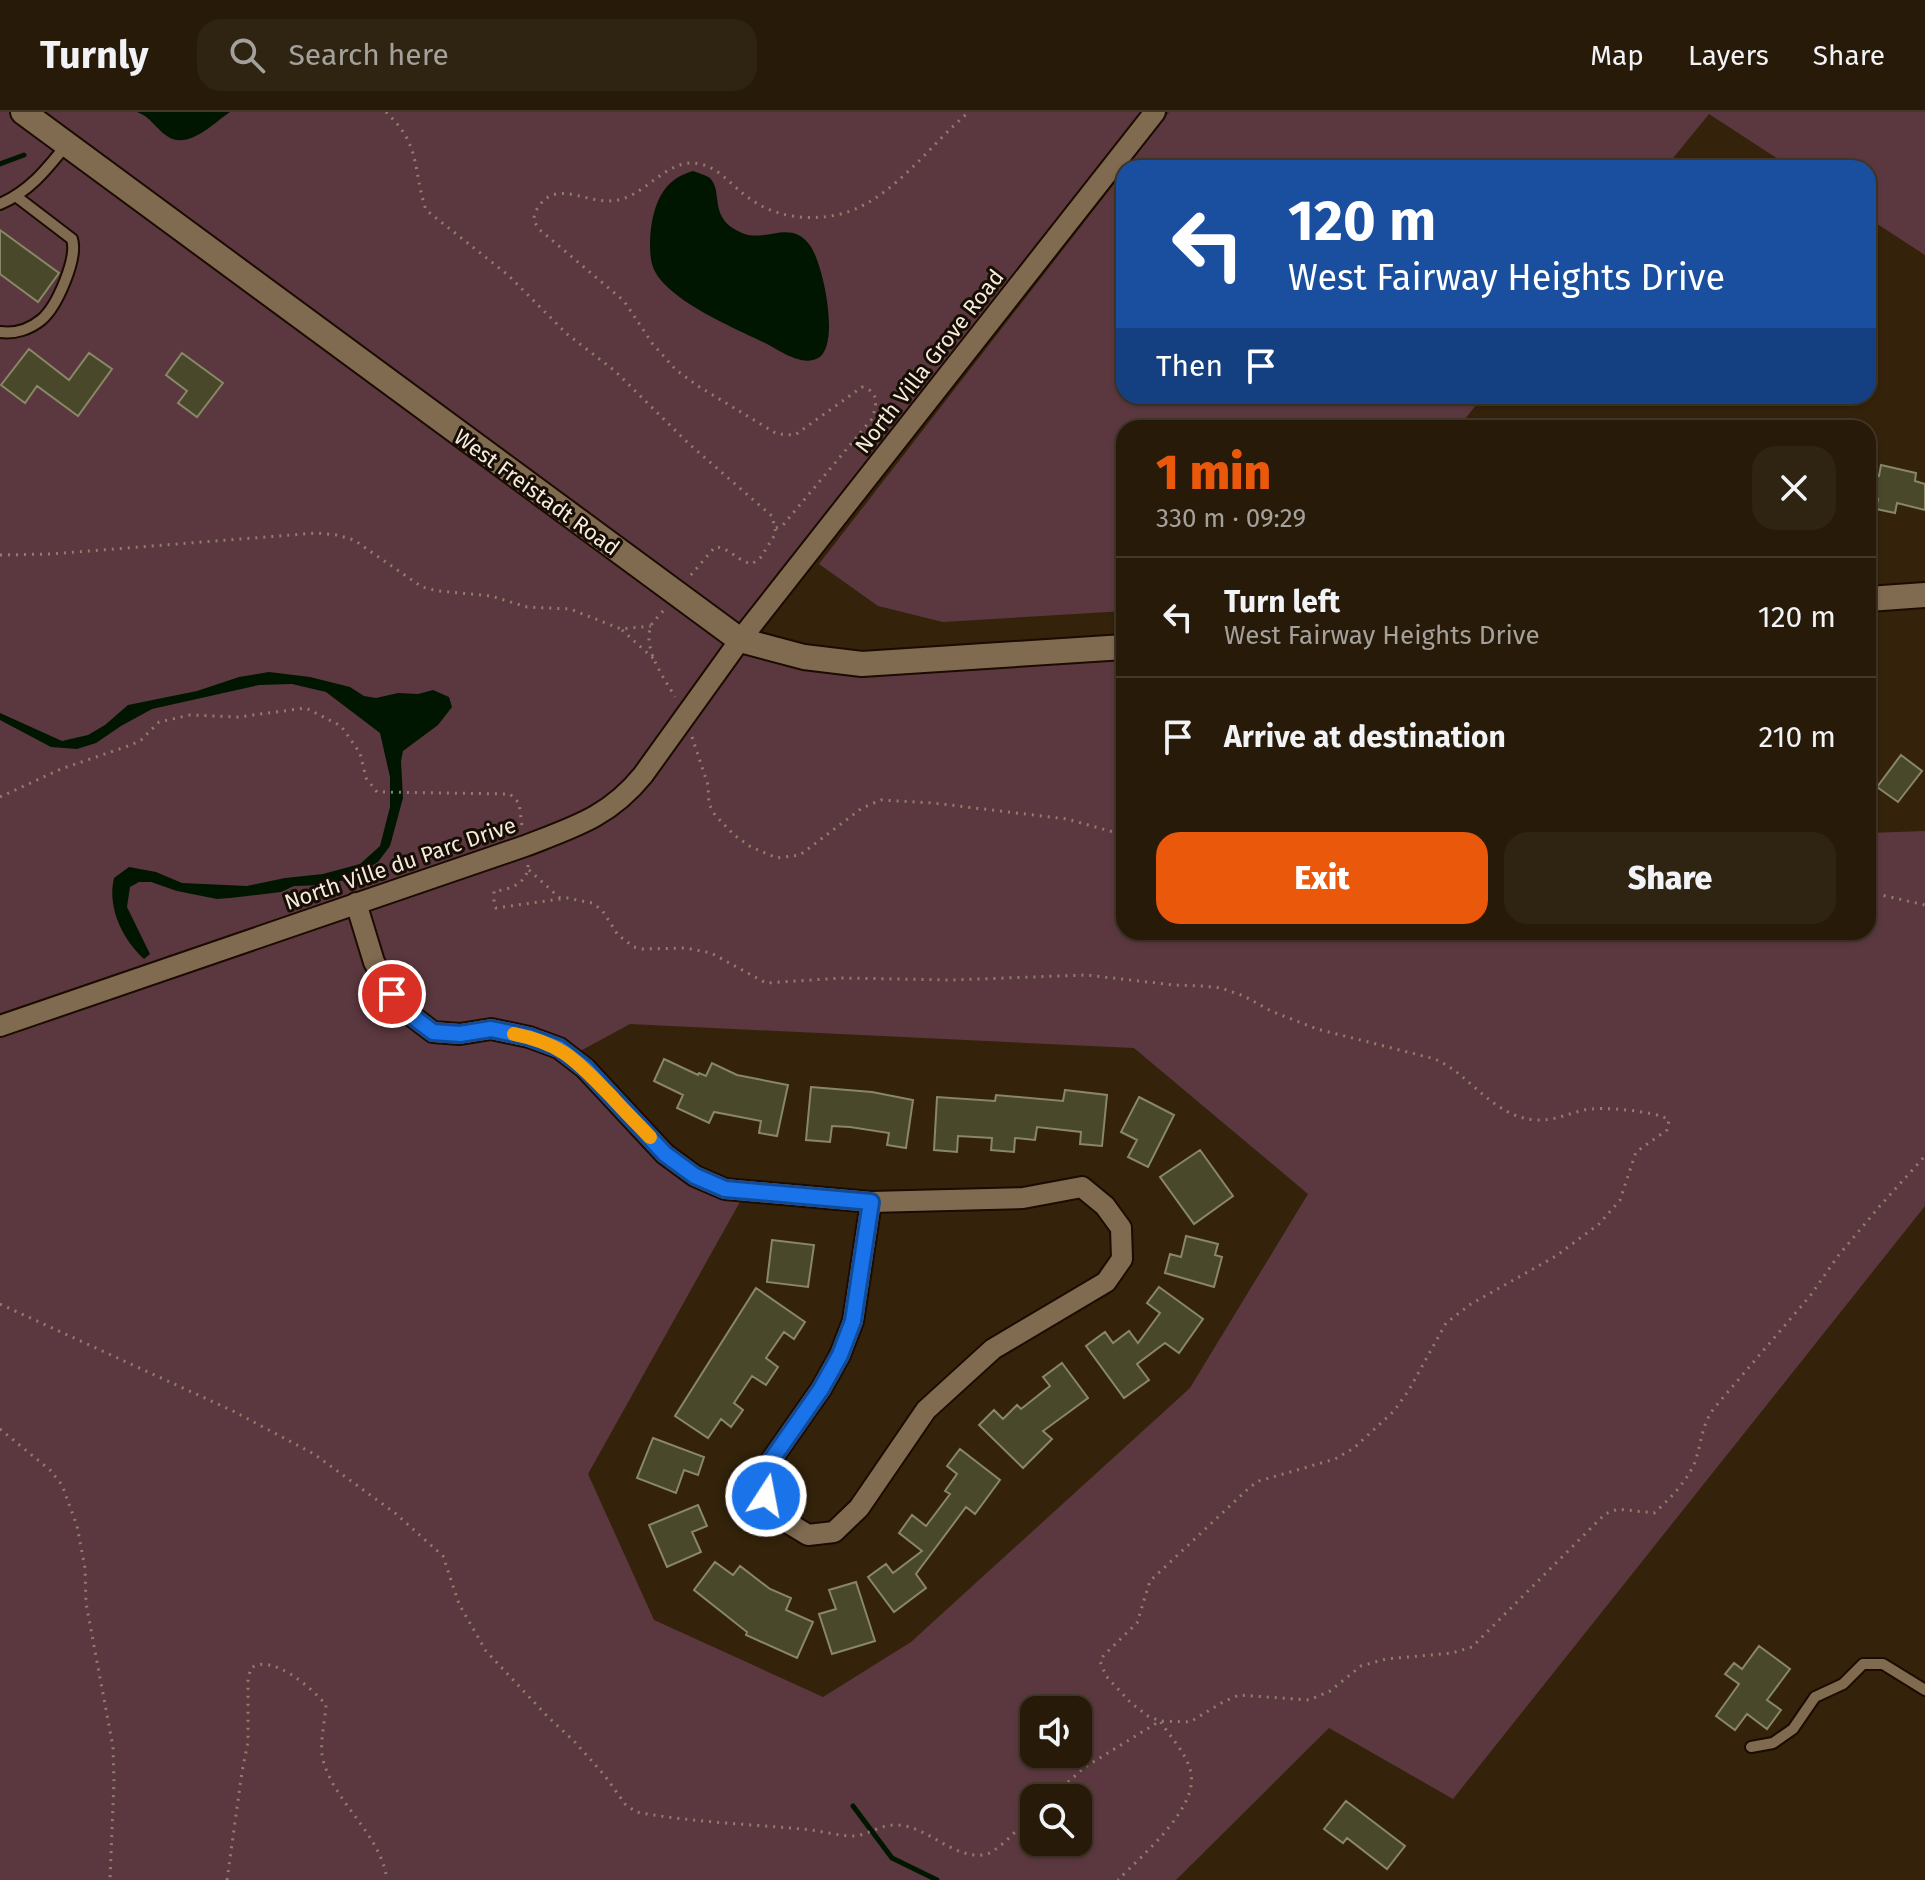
<!DOCTYPE html>
<meta charset="utf-8">
<style>
:root{--surface:#271a08;--page:#2f2312;--text:#f1f3f6;--muted:#a4a19c;--line:#433829;--accent:#ea580c}
body{margin:0;font-family:"Fira Sans",sans-serif;background:var(--page);color:var(--text);height:100vh;display:flex;flex-direction:column;font-size:30px;white-space:nowrap}
*{box-sizing:border-box;margin:0}
p{font-size:26px;color:var(--muted)}
.icon{flex:none;width:44px;height:44px;fill:none;stroke:currentColor;stroke-width:2;stroke-linecap:round;stroke-linejoin:round}
.map{position:relative;flex:1;overflow:hidden}
.panel{position:absolute;left:1116px;top:308px;width:760px;height:520px;display:flex;flex-direction:column;background:var(--surface);border-radius:24px;box-shadow:0 2px 6px #0004,0 0 0 2px var(--line)}
.panel>*{flex:none}
.guide{position:absolute;left:1116px;top:48px;width:760px;height:244px;border-radius:24px;box-shadow:0 2px 6px #0004,0 0 0 2px var(--line);background:#1a4fa0;color:#fff;overflow:hidden}
.controls{position:absolute;left:1020px;top:1584px;display:grid;gap:16px}
.controls a{display:grid;place-items:center;width:72px;height:72px;border-radius:16px;background:var(--surface);box-shadow:0 2px 6px #0004,0 0 0 2px var(--line);font-size:40px}
.pin{position:absolute;display:grid;place-items:center;width:68px;height:68px;color:#fff;margin:-34px;border:4px solid #fff;border-radius:50%;box-shadow:0 2px 8px #0007}
.me{position:absolute;width:88px;margin:-44px;rotate:11deg;stroke-linejoin:round;filter:drop-shadow(0 0 6px #0008)}
.turn{display:flex;align-items:center;gap:28px;height:168px;padding:0 40px;font-size:36px}
.turn .icon{width:104px;height:104px;stroke-width:2.5}
.turn b{display:block;font-size:56px;line-height:68px}
.then{display:flex;align-items:center;height:76px;padding:0 40px;background:#0003;gap:16px;font-size:30px}
.round{display:grid;place-items:center;flex:none;width:84px;height:84px;border-radius:24px;background:var(--page)}
.headline{display:flex;align-items:center;justify-content:space-between;height:136px;padding:0 40px}
h1{font-size:48px;font-weight:800;line-height:60px;color:var(--accent)}
.button{display:flex;gap:16px;margin-top:auto;padding:16px 40px}
.button a{flex:1;height:92px;border-radius:24px;background:var(--accent);color:#fff;font-size:32px;font-weight:800;line-height:92px;text-align:center}
.button a+a{background:var(--page);color:var(--text)}
ul{padding:0;list-style:none}
li{display:flex;align-items:center;gap:24px;height:120px;padding:0 40px;border-top:2px solid var(--line)}
li div{flex:1}
li b{display:block;font-size:30px}
li em{font-style:normal}
header{display:flex;align-items:center;gap:48px;box-sizing:border-box;height:112px;padding:0 40px;background:var(--surface);border-bottom:2px solid var(--line)}
header strong{font-size:38px}
nav{display:flex;gap:44px;margin-inline-start:auto;font-size:28px}
.search{width:560px;height:72px;background:var(--page);display:flex;align-items:center;gap:20px;box-sizing:border-box;padding:0 28px;border-radius:24px;color:var(--muted);font-size:30px}
.map>svg:first-child{display:block}
.green{fill:#5b383f;fill-rule:evenodd}
.water{fill:#011600}
.lines{fill:none;stroke-linecap:round;stroke-linejoin:round}
.stream{stroke:#011600;stroke-width:5}
.building{fill:#49482a;stroke:#888766;stroke-width:2}
.service-casing{stroke:#1b0b00;stroke-width:14}
.minor-casing{stroke:#1b0b00;stroke-width:24}
.tertiary-casing{stroke:#1b0b00;stroke-width:28}
.path{stroke:#8e7f6b;stroke-width:3;stroke-dasharray:2 6;stroke-linecap:butt}
.service{stroke:#806b51;stroke-width:10}
.minor{stroke:#806b51;stroke-width:20}
.tertiary{stroke:#806b51;stroke-width:24}
.route-casing{stroke:#114b97;stroke-width:20}
.route{stroke:#1a73e8;stroke-width:14}
.slow{stroke:#f59e0b;stroke-width:14}
.labels{text-anchor:middle;stroke-width:6;stroke-linejoin:round;paint-order:stroke}
.street-label{font-size:22px;fill:#f6eadc;stroke:#160e05}
</style>
<header>
<strong>Turnly</strong>
<div class="search"><svg class="icon" aria-label="search" viewBox="0 0 24 24"><circle cx="10" cy="10" r="6"/><path d="M15 15l6 6"/></svg>Search here</div>
<nav><a>Map</a><a>Layers</a><a>Share</a></nav>
</header>
<div class="map">
<svg width="1925" height="1768" viewBox="0 0 1925 1768">
<rect width="100%" height="100%" fill="#34230a"/>
<path class="green" d="M 0,0 L 1155,0 L 741,527 L 804,545 L 1124,535 L 1124,820 L 1868,820 L 1868,721 L 1925,719 L 1925,1094 L 1453,1687 L 1329,1616 L 1176,1768 L 0,1768 ZM 630,912 L 1134,936 L 1308,1082 L 1190,1276 L 911,1530 L 823,1585 L 654,1508 L 588,1362 L 746,1079 L 665,1042 L 571,944 ZM 1034,1598 L 1078,1598 L 1078,1642 L 1034,1642 ZM 1034,1686 L 1078,1686 L 1078,1730 L 1034,1730 Z
M 1169,0 L 1925,0 L 1925,143 L 1868,106 L 1868,56 L 1792,56 L 1709,2 L 1665,56 L 1126,56 Z
M 1124,59 L 1124,284 L 1483,284 L 1458,316 L 1124,316 L 1124,499 L 943,510 L 878,494 L 819,452 Z"/>
<path class="water" d="M 137,0 L 230,0 C 214,11 187,39 167,24 C 155,16 151,5 137,0 Z
M 693,59 C 698,61 706,63 710,66 C 724,81 707,106 742,121 C 765,131 790,107 809,132 C 823,149 841,234 818,246 C 803,255 780,239 767,232 C 737,217 665,188 653,155 C 648,142 650,114 654,101 C 660,79 671,65 693,59 Z
M 269,560 L 310,565 L 350,575 L 364,584 L 376,586 L 398,581 L 418,582 L 433,578 L 449,585 L 452,595 L 438,613 L 403,639 L 401,649 L 403,686 L 390,734 L 378,750 L 352,766 L 325,773 L 294,774 L 281,780 L 230,786 L 217,787 L 177,779 L 151,770 L 139,770 L 130,775 L 127,795 L 150,842 L 144,847 C 122,827 107,795 114,766 L 129,755 L 156,760 L 182,771 L 247,774 L 285,766 L 323,762 L 360,752 L 380,734 L 390,695 L 390,665 L 380,621 L 326,580 L 292,572 L 259,573 L 152,597 L 121,614 L 96,631 L 77,637 L 51,635 L 0,608 L 0,601 L 62,629 L 88,623 L 105,613 L 128,593 L 197,579 L 239,565 Z"/>
<g class="lines">
<path class="stream" d="M 0,52 L 24,43
M 853,1694 L 892,1746 L 937,1768"/>
</g>
<path class="building" d="M 0,118 L 59,161 L 38,190 L 0,162 Z
M 29,237 L 69,268 L 89,241 L 112,257 L 78,304 L 37,274 L 25,291 L 1,273 Z
M 182,241 L 223,271 L 197,305 L 178,291 L 187,279 L 166,263 Z
M 1881,353 L 1916,361 L 1915,369 L 1925,372 L 1925,398 L 1897,391 L 1895,401 L 1876,397 L 1878,387 L 1868,384 L 1868,361 L 1879,364 Z
M 1901,643 L 1922,659 L 1898,690 L 1877,675 Z
M 664,947 L 698,963 L 699,961 L 706,964 L 712,951 L 737,963 L 788,973 L 777,1024 L 759,1021 L 761,1009 L 714,1000 L 709,1011 L 677,996 L 683,983 L 654,969 Z
M 811,975 L 872,980 L 913,988 L 906,1036 L 887,1033 L 889,1021 L 850,1015 L 832,1014 L 830,1030 L 806,1028 Z
M 1065,978 L 1107,983 L 1102,1034 L 1080,1032 L 1081,1020 L 1037,1015 L 1035,1028 L 1015,1026 L 1014,1040 L 991,1038 L 992,1026 L 958,1024 L 957,1040 L 934,1038 L 937,985 L 995,989 L 996,983 L 1063,989 Z
M 1139,985 L 1174,1003 L 1148,1055 L 1128,1045 L 1137,1028 L 1121,1020 Z
M 1200,1038 L 1233,1084 L 1194,1112 L 1160,1065 Z
M 1186,1124 L 1218,1132 L 1215,1143 L 1222,1145 L 1214,1175 L 1165,1161 L 1170,1142 L 1181,1145 Z
M 772,1128 L 814,1133 L 808,1175 L 767,1170 Z
M 1159,1175 L 1203,1207 L 1179,1241 L 1165,1231 L 1137,1252 L 1149,1268 L 1124,1286 L 1086,1234 L 1105,1220 L 1113,1231 L 1129,1219 L 1138,1231 L 1160,1201 L 1147,1191 Z
M 756,1176 L 805,1210 L 794,1227 L 784,1220 L 766,1246 L 778,1255 L 766,1273 L 752,1264 L 734,1291 L 743,1298 L 731,1315 L 721,1307 L 708,1326 L 675,1304 Z
M 1062,1251 L 1088,1286 L 1043,1319 L 1052,1327 L 1023,1356 L 979,1313 L 994,1298 L 1003,1307 L 1017,1293 L 1021,1297 L 1050,1274 L 1043,1265 Z
M 653,1326 L 704,1345 L 698,1363 L 684,1358 L 676,1381 L 637,1366 Z
M 960,1337 L 1000,1368 L 975,1402 L 966,1395 L 916,1462 L 926,1476 L 894,1500 L 868,1465 L 886,1452 L 893,1461 L 922,1439 L 899,1421 L 912,1403 L 926,1414 L 950,1382 L 945,1379 L 957,1362 L 947,1354 Z
M 698,1393 L 707,1414 L 692,1420 L 701,1440 L 667,1455 L 649,1413 Z
M 715,1450 L 733,1463 L 740,1454 L 770,1477 L 791,1486 L 786,1498 L 813,1510 L 797,1546 L 746,1523 L 747,1520 L 694,1478 Z
M 856,1470 L 875,1529 L 832,1542 L 819,1502 L 836,1497 L 829,1478 Z
M 1759,1534 L 1790,1557 L 1767,1588 L 1781,1598 L 1767,1617 L 1747,1602 L 1735,1618 L 1716,1604 L 1739,1572 L 1725,1562 L 1734,1551 L 1742,1557 Z
M 1346,1689 L 1405,1734 L 1387,1757 L 1347,1726 L 1343,1731 L 1324,1717 Z"/>
<g class="lines">
<g class="service-casing">
<path id="service" d="M 0,92 C 30,79 47,57 67,32
M 0,220 C 15,222 30,217 41,208 C 57,195 78,146 72,127 L 17,85
M 1751,1635 L 1773,1631 L 1793,1617 L 1815,1585 L 1843,1572 L 1863,1552 L 1883,1552 L 1925,1578"/>
</g>
<g class="minor-casing">
<path id="minor" d="M 356,791 L 374,850 L 392,882 L 408,901 L 433,920 L 460,922 L 491,917 L 529,925 L 559,936 L 585,956 L 665,1042 L 695,1064 L 725,1077 L 871,1090
M 0,914 L 525,734 C 574,715 609,705 643,663 L 740,528 L 1155,0
M 1082,1075 L 1105,1094 L 1121,1116 L 1122,1147 L 1106,1170 L 993,1237 L 926,1298 L 859,1396 L 834,1420 L 808,1423 L 780,1406 L 766,1384 L 770,1350 L 821,1277 L 840,1243 L 853,1209 L 871,1090 L 1023,1086 Z"/>
</g>
<g class="tertiary-casing">
<path id="tertiary" d="M 23,0 L 740,528 L 804,545 L 862,552 L 1124,535
M 1868,487 L 1925,483"/>
</g>
<path class="path" d="M 386,0 C 422,34 412,56 426,98 L 508,163 L 567,222 L 615,259 L 689,332 L 772,404 L 776,421 L 761,445 L 752,452 C 737,449 729,435 715,435 L 690,464
M 776,416 L 783,413 L 871,308 C 877,295 880,279 862,275 L 795,323 L 777,322 L 698,274 L 676,258 L 652,231 L 624,189 L 540,118 C 534,111 532,105 537,97 C 558,62 591,99 625,86 C 650,77 671,45 700,52 C 716,55 728,69 740,79 C 767,103 801,110 836,103 C 889,93 929,33 969,0
M 0,443 L 51,442 L 316,421 L 337,423 L 354,428 L 422,475 L 438,479 L 491,484 L 527,495 L 570,497 L 621,517 L 651,514
M 663,499 C 660,503 653,509 651,514 C 642,537 665,567 675,585
M 622,518 L 655,548
M 692,625 L 708,673 L 709,692 L 715,703 L 734,723 L 751,735 L 777,746 L 800,743 L 862,696 L 881,688 L 933,691 L 1067,707 L 1124,723
M 0,685 L 61,657 L 131,633 L 141,628 L 159,610 L 190,603 L 238,605 L 306,596 L 341,614 L 360,641 L 366,666 L 377,680 L 510,682 L 519,691 L 522,714
M 528,753 C 528,771 510,778 494,779 L 494,792 L 496,796 L 567,786 L 592,791 L 602,798 L 618,823 L 634,835 L 643,837 L 686,836 L 711,841 L 766,871 L 842,866 L 952,868 L 1086,863 L 1174,873 L 1203,874 L 1221,876 L 1244,884 L 1271,899 L 1317,917 L 1435,947 C 1471,963 1492,1004 1535,1008 C 1554,1009 1567,1002 1584,998 C 1600,994 1657,999 1669,1008 L 1667,1018 L 1636,1040 L 1620,1088 L 1599,1112 L 1556,1144 L 1471,1192 L 1446,1211 L 1409,1278 L 1394,1299 L 1354,1336 L 1335,1347 L 1259,1369 L 1250,1375 L 1150,1469 L 1137,1511 L 1104,1543 L 1100,1549 L 1106,1564 L 1131,1591 L 1148,1604 L 1160,1609 L 1190,1610 L 1223,1590 L 1239,1583 L 1309,1588 L 1330,1579 L 1361,1554 L 1386,1547 L 1452,1541 L 1472,1535 L 1605,1402 L 1618,1397 L 1654,1401 C 1669,1388 1688,1368 1695,1350 C 1702,1330 1701,1313 1715,1295 L 1810,1184 L 1838,1144 L 1879,1095 L 1925,1044
M 529,758 L 561,787
M 1868,780 L 1925,793
M 0,1192 L 233,1299 L 314,1342 L 395,1401 L 443,1444 L 459,1492 L 486,1539 L 548,1605 L 574,1629 L 605,1664 L 625,1692 L 636,1700 C 690,1710 747,1712 801,1717 C 818,1718 834,1723 850,1724 C 867,1725 879,1712 897,1713 C 927,1714 952,1746 983,1743 C 997,1742 1022,1712 1034,1701
M 0,1317 L 50,1358 L 62,1373 L 77,1414 L 85,1456 L 86,1491 L 113,1635 L 114,1669 L 110,1768
M 1050,1686 L 1085,1655 L 1160,1609 C 1169,1623 1185,1640 1190,1657 C 1202,1694 1142,1743 1118,1768
M 227,1768 L 242,1660 L 248,1630 L 248,1567 L 251,1556 C 272,1541 312,1576 326,1593 C 325,1610 319,1632 323,1648 C 335,1692 381,1722 387,1768"/>
<use href="#service" class="service"/>
<use href="#minor" class="minor"/>
<use href="#tertiary" class="tertiary"/>
</g>
<g class="lines">
<g class="route-casing">
<path id="route" d="M 392,882 L 408,901 L 433,920 L 460,922 L 491,917 L 529,925 L 559,936 L 585,956 L 665,1042 L 695,1064 L 725,1077 L 871,1090 L 853,1209 L 840,1243 L 821,1277 L 770,1350 L 766,1384"/>
</g>
<use href="#route" class="route"/>
<path class="slow" d="M 514,922 C 564,932 577,950 611,984 C 623,998 637,1011 650,1025"/>
</g>
<g class="labels">
<g class="street-label">
<text transform="translate(929 249) rotate(-52)" y="8">North Villa Grove Road</text>
<text transform="translate(537 380) rotate(36)" y="8">West Freistadt Road</text>
<text transform="translate(400 751) rotate(-19)" y="8">North Ville du Parc Drive</text>
</g>
</g>
</svg>
<div class="controls">
<a><svg class="icon" aria-label="sound" viewBox="0 0 24 24"><path d="M4 9h4l5-4v14l-5-4H4zM17 9q2 3 0 6"/></svg></a>
<a><svg class="icon" aria-label="search" viewBox="0 0 24 24"><circle cx="10" cy="10" r="6"/><path d="M15 15l6 6"/></svg></a>
</div>
<div class="pin" style="left:392px;top:882px;background:#d93025"><svg class="icon" aria-label="arrive" viewBox="0 0 24 24"><path d="M6 21V4h12l-3 4 3 4H6"/></svg></div>
<svg class="me" style="left:766px;top:1384px" viewBox="-20 -20 40 40"><circle r="17" fill="#1a73e8" stroke="#fff" stroke-width="3"/><path d="M0-11L8 9 0 5-8 9z" fill="#fff"/></svg>
<div class="guide">
<div class="turn"><svg class="icon" aria-label="left" viewBox="0 0 24 24"><path d="M17 20v-9H6M10 6l-5 5 5 5"/></svg><div><b>120 m</b>West Fairway Heights Drive</div></div>
<div class="then">Then<svg class="icon" aria-label="arrive" viewBox="0 0 24 24"><path d="M6 21V4h12l-3 4 3 4H6"/></svg></div>
</div>
<section class="panel">
<div class="headline"><div><h1>1 min</h1><p>330 m · 09:29</p></div><a class="round"><svg class="icon" aria-label="close" viewBox="0 0 24 24"><path d="M6 6l12 12M18 6L6 18"/></svg></a></div>
<ul>
<li><svg class="icon" aria-label="left" viewBox="0 0 24 24"><path d="M17 20v-9H6M10 6l-5 5 5 5"/></svg><div><b>Turn left</b><p>West Fairway Heights Drive</p></div><em>120 m</em></li>
<li><svg class="icon" aria-label="arrive" viewBox="0 0 24 24"><path d="M6 21V4h12l-3 4 3 4H6"/></svg><div><b>Arrive at destination</b></div><em>210 m</em></li>
</ul>
<div class="button"><a>Exit</a><a>Share</a></div>
</section>
</div>
